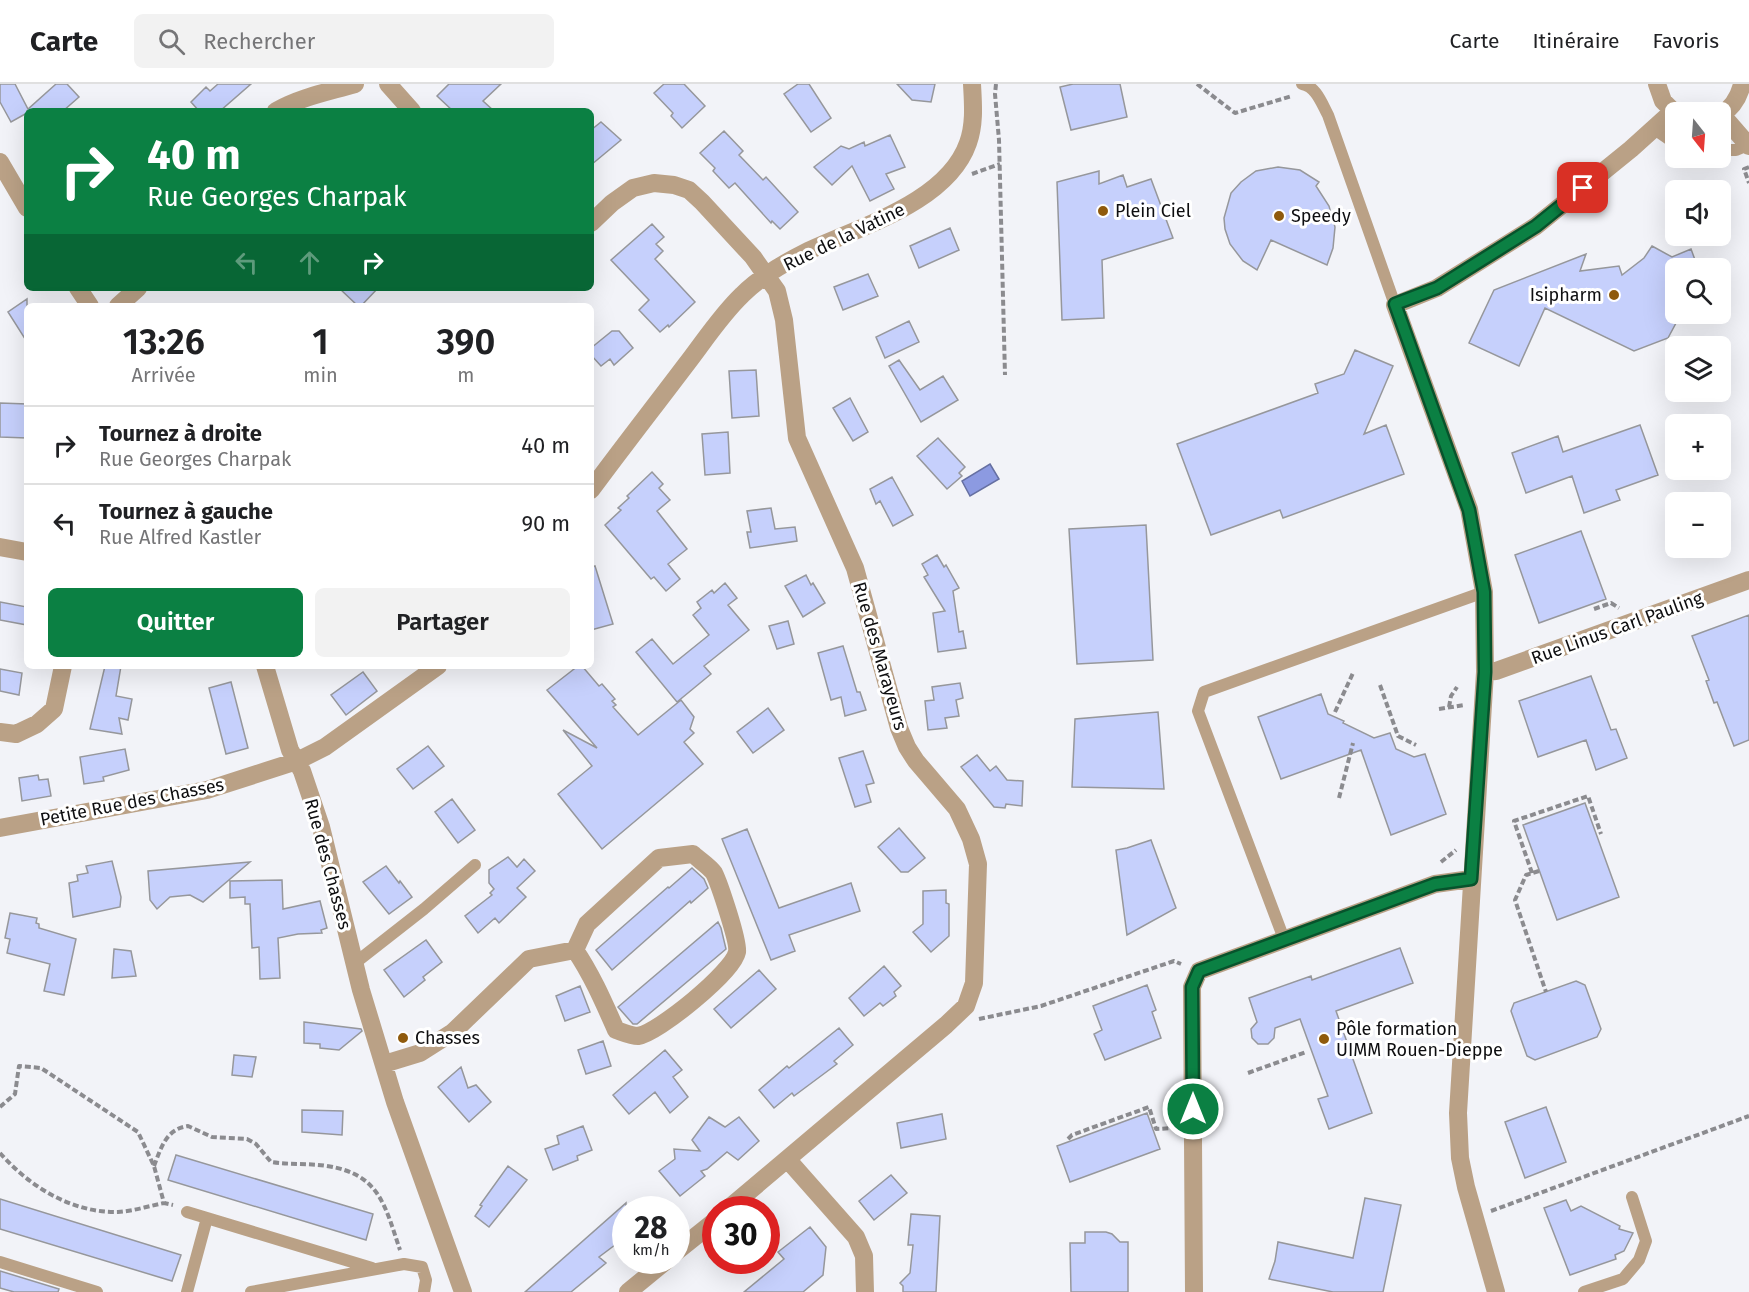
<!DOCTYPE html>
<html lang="fr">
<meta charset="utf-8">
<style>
:root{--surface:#fff;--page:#f2f2f2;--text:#202124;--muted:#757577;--line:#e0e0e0;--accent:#0b8043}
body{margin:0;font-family:"Fira Sans",sans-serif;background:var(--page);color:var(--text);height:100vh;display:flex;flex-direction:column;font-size:22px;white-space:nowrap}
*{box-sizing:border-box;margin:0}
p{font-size:20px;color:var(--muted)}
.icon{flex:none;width:33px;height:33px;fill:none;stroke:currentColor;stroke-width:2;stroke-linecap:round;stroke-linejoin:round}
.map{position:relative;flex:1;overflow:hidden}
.details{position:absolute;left:24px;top:219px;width:570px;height:366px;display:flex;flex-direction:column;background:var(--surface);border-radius:9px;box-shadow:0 6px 24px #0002}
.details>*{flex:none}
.banner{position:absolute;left:24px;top:24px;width:570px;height:183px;border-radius:9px;box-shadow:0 6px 24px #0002;background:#0b8043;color:#fff;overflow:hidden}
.needle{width:39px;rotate:163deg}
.buttons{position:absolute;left:1665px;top:18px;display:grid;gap:12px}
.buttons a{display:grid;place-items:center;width:66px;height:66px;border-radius:9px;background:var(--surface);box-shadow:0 6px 24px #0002;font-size:30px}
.speed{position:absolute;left:612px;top:1112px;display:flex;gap:12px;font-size:30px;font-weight:700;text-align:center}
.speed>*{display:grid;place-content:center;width:78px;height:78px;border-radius:50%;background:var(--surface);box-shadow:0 6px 24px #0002;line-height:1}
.speed small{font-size:15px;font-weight:400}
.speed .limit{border:9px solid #d22;background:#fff;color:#111}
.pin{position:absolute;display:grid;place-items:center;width:51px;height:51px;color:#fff;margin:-26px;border-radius:12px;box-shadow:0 3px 9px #0006}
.me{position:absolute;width:66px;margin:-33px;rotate:0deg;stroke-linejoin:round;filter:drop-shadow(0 0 4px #0008)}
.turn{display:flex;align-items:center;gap:21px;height:126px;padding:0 24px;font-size:27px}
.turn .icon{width:78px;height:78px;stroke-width:2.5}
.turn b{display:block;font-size:42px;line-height:51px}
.lanes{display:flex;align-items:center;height:57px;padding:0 24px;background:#0003;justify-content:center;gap:30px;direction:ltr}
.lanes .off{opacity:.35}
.eta{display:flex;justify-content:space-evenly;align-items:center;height:102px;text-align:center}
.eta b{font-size:36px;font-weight:600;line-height:42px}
.button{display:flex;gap:12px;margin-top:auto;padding:12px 24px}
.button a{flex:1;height:69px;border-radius:9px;background:var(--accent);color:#fff;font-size:24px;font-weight:600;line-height:69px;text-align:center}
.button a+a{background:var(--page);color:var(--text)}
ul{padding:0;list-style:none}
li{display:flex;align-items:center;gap:18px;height:78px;padding:0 24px;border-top:2px solid var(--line)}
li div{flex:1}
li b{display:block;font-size:22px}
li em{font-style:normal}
header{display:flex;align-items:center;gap:36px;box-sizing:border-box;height:84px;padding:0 30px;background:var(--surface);border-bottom:2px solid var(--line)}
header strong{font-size:28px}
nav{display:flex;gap:33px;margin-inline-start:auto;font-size:21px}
.search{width:420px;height:54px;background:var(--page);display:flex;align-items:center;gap:15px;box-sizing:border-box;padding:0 21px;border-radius:9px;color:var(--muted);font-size:22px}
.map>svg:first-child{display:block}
.water{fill:#8c9ae1;stroke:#6670a2;stroke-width:1.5}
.building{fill:#c6d0fc;stroke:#96979b;stroke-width:1.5}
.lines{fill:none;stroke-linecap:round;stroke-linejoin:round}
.path{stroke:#8b8b8f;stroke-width:4;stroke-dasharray:6 3;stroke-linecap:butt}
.lane{stroke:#baa186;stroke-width:12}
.street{stroke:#baa186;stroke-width:18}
.route-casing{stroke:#07532c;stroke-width:15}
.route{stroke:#0b8043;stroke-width:10}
.poi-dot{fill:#8f5a0d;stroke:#fff;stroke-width:2}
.labels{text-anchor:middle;stroke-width:6;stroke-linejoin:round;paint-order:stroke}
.poi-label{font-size:18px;fill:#0e0e10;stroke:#fff;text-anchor:start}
.street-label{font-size:18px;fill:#0e0e10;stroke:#fff}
</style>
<header>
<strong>Carte</strong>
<div class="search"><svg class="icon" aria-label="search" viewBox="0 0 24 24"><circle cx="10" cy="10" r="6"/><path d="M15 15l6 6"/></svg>Rechercher</div>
<nav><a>Carte</a><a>Itinéraire</a><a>Favoris</a></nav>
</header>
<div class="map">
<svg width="1749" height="1208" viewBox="0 0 1749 1208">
<rect width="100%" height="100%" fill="#f2f3f8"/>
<path class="water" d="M 990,380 L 999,395 L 970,412 L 962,397 Z"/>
<path class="building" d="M 0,0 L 15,0 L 28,25 L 56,0 L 67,0 L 79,13 L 63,27 L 27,27 L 27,29 L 11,38 L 0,18 Z
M 218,0 L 251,0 L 220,27 L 199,27 L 191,18 L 206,3 L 210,7 Z
M 449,0 L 501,0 L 483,17 L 494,27 L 453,27 L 437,12 Z
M 664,0 L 684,0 L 705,22 L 682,44 L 671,32 L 673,29 L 654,9 Z
M 798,0 L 809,0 L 831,34 L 811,48 L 784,10 Z
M 897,0 L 935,0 L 931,18 L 912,16 Z
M 1073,0 L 1120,0 L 1127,33 L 1071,46 L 1060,3 Z
M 601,38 L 621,56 L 591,81 L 591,46 Z
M 724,47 L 743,67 L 739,71 L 763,96 L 766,93 L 798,128 L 780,145 L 772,137 L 771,139 L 735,99 L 729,104 L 713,87 L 715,84 L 700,69 Z
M 890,51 L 905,83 L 886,90 L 894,105 L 870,117 L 852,82 L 832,101 L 814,83 L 841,62 L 849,65 L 864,58 L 865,62 Z
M 1278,83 L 1300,86 L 1319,98 L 1316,102 L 1329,122 L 1335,143 L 1333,164 L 1327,181 L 1271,156 L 1257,186 L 1243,177 L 1230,160 L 1225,145 L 1224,134 L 1231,109 L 1241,98 L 1256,87 Z
M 1099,87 L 1099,100 L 1123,91 L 1127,103 L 1151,95 L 1173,154 L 1102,176 L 1104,234 L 1062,236 L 1057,98 Z
M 652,140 L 664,153 L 656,160 L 663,167 L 655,175 L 695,218 L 669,243 L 668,241 L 660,248 L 639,226 L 649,216 L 611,176 Z
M 950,144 L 959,166 L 919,184 L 910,162 Z
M 1652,162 L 1672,173 L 1691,165 L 1698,184 L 1676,184 L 1676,239 L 1668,254 L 1634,267 L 1545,224 L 1519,282 L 1469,259 L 1494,206 L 1586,170 L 1580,187 L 1619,182 L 1622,191 L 1644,174 Z
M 868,190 L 878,212 L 843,226 L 834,203 Z
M 339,204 L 378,204 L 361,222 L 358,222 Z
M 27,215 L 27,258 L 8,228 Z
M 909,237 L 919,258 L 885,274 L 876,253 Z
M 612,247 L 619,247 L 633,264 L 614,281 L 610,275 L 601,282 L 591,271 L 591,264 Z
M 1355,266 L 1393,282 L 1364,350 L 1386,341 L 1404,390 L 1283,434 L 1280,426 L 1211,451 L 1177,360 L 1318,309 L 1315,300 L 1344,290 Z
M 899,276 L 920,306 L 943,292 L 958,316 L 921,338 L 889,282 Z
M 756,286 L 759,332 L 732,334 L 729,287 Z
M 850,314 L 868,348 L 853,357 L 833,324 Z
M 0,319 L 27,320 L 27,354 L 0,353 Z
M 1640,341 L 1658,391 L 1616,406 L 1620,416 L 1584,429 L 1572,392 L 1526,409 L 1512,369 L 1558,352 L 1563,368 Z
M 728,348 L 730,389 L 705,391 L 702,350 Z
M 938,354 L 965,383 L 959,389 L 962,392 L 947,405 L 917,372 Z
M 652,388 L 663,400 L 659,404 L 670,416 L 657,427 L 687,465 L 668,480 L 680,495 L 666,507 L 654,493 L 651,495 L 605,441 L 621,426 L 618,424 L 629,414 L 627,412 Z
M 892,393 L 913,431 L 893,442 L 880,417 L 876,420 L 870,405 Z
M 771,424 L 775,445 L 795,443 L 797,457 L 750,464 L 747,448 L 751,448 L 747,427 Z
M 1146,441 L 1153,576 L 1077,580 L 1069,445 Z
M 1581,447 L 1606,515 L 1539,539 L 1515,471 Z
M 937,471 L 944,483 L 946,481 L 959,504 L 953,507 L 959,548 L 963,547 L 966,564 L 938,568 L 933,529 L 945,527 L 924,493 L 928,491 L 922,480 Z
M 595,482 L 613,540 L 591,546 L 591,483 Z
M 806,491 L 811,501 L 813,499 L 825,519 L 803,533 L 785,502 Z
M 725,499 L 737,514 L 728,521 L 749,546 L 704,582 L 711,590 L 677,618 L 636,568 L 652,555 L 673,580 L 709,551 L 693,531 L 701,524 L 697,518 L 712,506 L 714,509 Z
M 0,518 L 27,523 L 27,541 L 0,536 Z
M 1749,531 L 1749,656 L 1734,662 L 1717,618 L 1714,619 L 1706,597 L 1709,596 L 1692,552 Z
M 788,537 L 794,560 L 777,565 L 769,542 Z
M 843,562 L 857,608 L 860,608 L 866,626 L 845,632 L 841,613 L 831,616 L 818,569 Z
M 105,582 L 121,582 L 116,612 L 132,615 L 128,636 L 119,634 L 122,650 L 90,645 Z
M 578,582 L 582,582 L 599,602 L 602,600 L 615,615 L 612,617 L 616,621 L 613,623 L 638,651 L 681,616 L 694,633 L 690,645 L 694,649 L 684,658 L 703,680 L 602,765 L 558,710 L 592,682 L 563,646 L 597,664 L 547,606 Z
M 0,585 L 22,589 L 19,611 L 0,607 Z
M 363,588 L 377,607 L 346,631 L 331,611 Z
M 1591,592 L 1611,646 L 1616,645 L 1627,674 L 1596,686 L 1586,656 L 1538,673 L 1519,617 Z
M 231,598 L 248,664 L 226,670 L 209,604 Z
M 960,599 L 963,614 L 956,616 L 959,632 L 945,634 L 947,644 L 928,646 L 925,617 L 934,616 L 932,603 Z
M 1321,610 L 1328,630 L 1344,637 L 1343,639 L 1374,654 L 1390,649 L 1396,665 L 1414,673 L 1425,670 L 1446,730 L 1391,751 L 1361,666 L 1281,695 L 1258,633 Z
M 768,624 L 784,646 L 753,669 L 737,648 Z
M 1158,628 L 1164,705 L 1072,703 L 1075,635 Z
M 428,662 L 444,682 L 413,705 L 397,685 Z
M 125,665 L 129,686 L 103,693 L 104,697 L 84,700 L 80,673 Z
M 863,667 L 874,699 L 866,701 L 871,718 L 855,723 L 839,674 Z
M 977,671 L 990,687 L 996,682 L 1007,696 L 1023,697 L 1022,722 L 1006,720 L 1005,724 L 994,723 L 961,683 Z
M 38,691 L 39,696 L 48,695 L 51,712 L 22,717 L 19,694 Z
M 452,715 L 475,746 L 458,759 L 435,728 Z
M 1585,719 L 1619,813 L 1557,836 L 1523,741 Z
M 899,744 L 925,774 L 908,788 L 901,788 L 878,763 Z
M 747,745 L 779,824 L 851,799 L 860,827 L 789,851 L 795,867 L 771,876 L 722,755 Z
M 1151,756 L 1176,824 L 1127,851 L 1116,766 L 1127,764 Z
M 508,773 L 517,783 L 524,775 L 535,787 L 517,804 L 526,813 L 499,839 L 495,834 L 478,849 L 465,832 L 492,811 L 490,809 L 494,805 L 489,799 L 489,786 Z
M 112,777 L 121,813 L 120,823 L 73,833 L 69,799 L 78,797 L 77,791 L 88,789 L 86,782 Z
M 250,778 L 203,818 L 190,811 L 170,813 L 157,825 L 150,816 L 148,787 Z
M 386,782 L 399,799 L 400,797 L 412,813 L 389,830 L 363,798 Z
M 692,784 L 704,795 L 708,804 L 691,819 L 690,817 L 612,886 L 596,866 L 668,803 L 669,804 Z
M 282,796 L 283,825 L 320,817 L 327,844 L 321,846 L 322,849 L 298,850 L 278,854 L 280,894 L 260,895 L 259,863 L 252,864 L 250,820 L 245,820 L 245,813 L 230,814 L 230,797 Z
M 946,806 L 946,819 L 949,820 L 949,852 L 931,868 L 913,848 L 923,840 L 923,807 Z
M 10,829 L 37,834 L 36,839 L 39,840 L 39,844 L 76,855 L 64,911 L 44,907 L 50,880 L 7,869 L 10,855 L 5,854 Z
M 718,838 L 721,844 L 726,865 L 637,940 L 633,940 L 618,923 Z
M 426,856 L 442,878 L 423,893 L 425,896 L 404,913 L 384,886 Z
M 1400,864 L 1413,899 L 1336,927 L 1372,1029 L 1329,1045 L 1318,1015 L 1328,1012 L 1300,935 L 1275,944 L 1274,954 L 1268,960 L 1258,960 L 1252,954 L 1251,945 L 1257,938 L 1249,914 L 1311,892 L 1312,896 Z
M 114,865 L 131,867 L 136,892 L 112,894 Z
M 884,882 L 901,902 L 894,908 L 896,912 L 883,922 L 880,919 L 864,932 L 849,914 Z
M 759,886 L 776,905 L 731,944 L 714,925 Z
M 1576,897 L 1585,901 L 1601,945 L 1597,953 L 1535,976 L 1527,972 L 1511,927 L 1514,919 Z
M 1147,901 L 1156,926 L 1152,928 L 1161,954 L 1105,976 L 1094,950 L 1102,946 L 1093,922 Z
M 580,902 L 590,928 L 565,937 L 556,912 Z
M 304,938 L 361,945 L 362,947 L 339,966 L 320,964 L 320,960 L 304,959 Z
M 839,944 L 853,961 L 834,977 L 837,980 L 794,1012 L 792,1009 L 774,1024 L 759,1006 L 787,982 L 789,984 Z
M 603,957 L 611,982 L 586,990 L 578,966 Z
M 665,966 L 682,986 L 673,993 L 688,1013 L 670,1029 L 655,1008 L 629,1030 L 613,1011 Z
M 234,971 L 256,973 L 252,993 L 232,991 Z
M 461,983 L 468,1004 L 476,1001 L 491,1018 L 469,1038 L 438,1003 Z
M 1546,1023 L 1566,1078 L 1525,1094 L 1505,1038 Z
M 302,1026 L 343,1027 L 342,1051 L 302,1048 Z
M 1147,1029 L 1160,1065 L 1070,1098 L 1057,1062 Z
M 942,1030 L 946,1055 L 901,1064 L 897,1039 Z
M 709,1033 L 725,1043 L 739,1033 L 759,1057 L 738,1076 L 727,1068 L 707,1085 L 701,1087 L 705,1092 L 680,1112 L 659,1087 L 675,1075 L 674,1065 L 700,1067 L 692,1056 Z
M 583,1042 L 592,1066 L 577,1072 L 578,1076 L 553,1086 L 545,1065 L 559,1060 L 557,1052 Z
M 176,1071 L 373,1130 L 366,1156 L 168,1096 Z
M 508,1082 L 527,1096 L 489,1143 L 475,1132 L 482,1122 L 480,1121 Z
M 891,1091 L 907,1109 L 874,1136 L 859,1117 Z
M 1365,1114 L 1401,1121 L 1383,1208 L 1333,1208 L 1269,1195 L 1275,1177 L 1278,1158 L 1353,1174 Z
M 0,1115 L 181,1171 L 172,1197 L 0,1145 Z
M 1566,1116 L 1571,1127 L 1581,1122 L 1620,1142 L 1619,1145 L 1633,1149 L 1624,1167 L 1615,1171 L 1616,1175 L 1570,1191 L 1544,1124 Z
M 626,1119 L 626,1159 L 623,1155 L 599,1173 L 606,1179 L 571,1208 L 525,1208 Z
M 911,1130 L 940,1132 L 936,1208 L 903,1208 L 903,1202 L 900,1199 L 910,1189 L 913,1161 L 908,1161 Z
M 810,1143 L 826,1163 L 823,1191 L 803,1208 L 744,1208 L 784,1175 L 778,1168 Z
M 1085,1148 L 1106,1148 L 1112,1150 L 1120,1158 L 1128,1158 L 1128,1208 L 1071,1208 L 1070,1159 L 1085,1159 Z
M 0,1187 L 59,1205 L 58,1208 L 14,1208 L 0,1204 Z"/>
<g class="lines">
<path class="path" d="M 996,0 L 995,10 L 999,56 L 1005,291
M 1197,0 L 1235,29 L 1292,12
M 1749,83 L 1744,85 L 1749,99
M 972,90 L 1000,80
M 1594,525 L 1611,519 L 1619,524
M 1380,601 L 1398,652 L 1416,661
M 1449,623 L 1451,612 L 1457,603
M 1439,625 L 1465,621
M 1335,628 L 1353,589
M 1339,714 L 1353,659
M 1441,778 L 1456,766
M 1539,787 L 1526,791 L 1515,816 L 1546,908
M 1532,789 L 1514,737 L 1588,712 L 1601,750
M 979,935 L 1041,922 L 1174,877 L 1181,880
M 1248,989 L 1306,968
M 0,1023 L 15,1010 L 19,982 L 41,984 L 138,1048 L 154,1082 L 164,1119 L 173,1121
M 1068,1055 L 1072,1051 L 1149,1023 L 1156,1045 L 1174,1044
M 0,1069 C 30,1103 72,1129 118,1128 C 133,1127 149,1122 164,1119
M 154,1082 C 161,1064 166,1045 188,1042 L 212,1053 L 247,1055 L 256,1060 L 271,1078 C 290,1081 308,1079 327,1082 C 380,1090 385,1122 400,1166
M 1491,1127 L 1749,1032"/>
<path class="lane" d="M 1302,0 C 1316,2 1322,20 1328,31 L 1395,221
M 1653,44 L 1676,60
M 1720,66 L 1736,66 L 1748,61
M 1284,855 L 1198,627 L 1204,608 L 1484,508
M 355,879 L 424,825 L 475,781
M 187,1128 L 372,1184
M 0,1178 L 97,1208
M 187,1208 L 207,1134
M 251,1208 L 404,1180 L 422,1183 L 426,1196 L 424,1208
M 1584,1208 L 1623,1195 L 1639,1176 L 1646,1157 L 1632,1113"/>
<path class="street" d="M 388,0 L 412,27
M 1657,0 L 1663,17 L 1676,30
M 276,27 C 301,13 328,8 355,0
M 1722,31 L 1749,62
M 1720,32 C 1732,24 1739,14 1742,0
M 0,78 L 27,124
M 591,139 L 612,119 L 633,104 L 654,99 L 674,101 L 689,106 L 702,118 L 753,173 L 777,207 L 784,236 L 797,354 L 855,484 L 899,644 L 907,663 L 916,677 L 957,725 L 971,755 L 978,780 L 974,899 L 966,922 L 946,941 L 728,1125
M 78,204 L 90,222
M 118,222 L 138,204
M 591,406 C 622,364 654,323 685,282 C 703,259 720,232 742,211 C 760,193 784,179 806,168 C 858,143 947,119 968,59 C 975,40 973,19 972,0
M 0,463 L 27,468
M 265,582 L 290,666 L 302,687 L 321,743 L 361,906 L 395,1018 L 463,1208
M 1485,588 L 1496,587 L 1749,496
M 0,648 L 16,650 L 37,640 L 54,625 L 63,582
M 0,744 L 207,706 L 297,677 L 325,663 L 438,582
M 384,980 L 420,969 L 453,948 L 529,875 L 575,866 C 592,891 604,919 616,946 C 622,948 631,952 638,952 C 658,949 733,888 737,868 C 739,858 719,799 714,789 C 709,782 699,776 693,770 L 659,774 L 587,840 L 575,866
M 788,1076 L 856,1153 L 864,1172 L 865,1208
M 676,1168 L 716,1136
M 628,1208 L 667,1176
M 1194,1208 L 1192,903 L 1199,887 L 1435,800 L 1471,795
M 1496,1208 L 1466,1103 L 1460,1074 L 1458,1029 L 1485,588 L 1484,508 L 1469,425 L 1395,221 L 1437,204 L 1536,142 L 1631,65 L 1672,28"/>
</g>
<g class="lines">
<g class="route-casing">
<path id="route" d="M 1193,1025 L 1192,903 L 1199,887 L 1435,800 L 1471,795 L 1485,588 L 1484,508 L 1469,426 L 1395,220 L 1437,204 L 1536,142 L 1583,104"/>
</g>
<use href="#route" class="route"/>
</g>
<g class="poi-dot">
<circle cx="1103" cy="127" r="6"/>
<circle cx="1279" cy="132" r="6"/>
<circle cx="1614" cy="211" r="6"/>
<circle cx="403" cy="954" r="6"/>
<circle cx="1324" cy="955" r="6"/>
</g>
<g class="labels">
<g class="poi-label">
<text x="1115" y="133">Plein Ciel</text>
<text x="1291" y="138">Speedy</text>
<text x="1602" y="217" text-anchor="end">Isipharm</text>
<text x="1336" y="951">Pôle formation<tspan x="1336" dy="21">UIMM Rouen-Dieppe</tspan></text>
<text x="415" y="960">Chasses</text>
</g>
<g class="street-label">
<text transform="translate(844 153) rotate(-26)" y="6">Rue de la Vatine</text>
<text transform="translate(1617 544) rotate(-20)" y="6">Rue Linus Carl Pauling</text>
<text transform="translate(880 572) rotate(74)" y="6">Rue des Marayeurs</text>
<text transform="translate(132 718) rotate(-11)" y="6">Petite Rue des Chasses</text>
<text transform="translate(328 780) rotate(75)" y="6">Rue des Chasses</text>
</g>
</g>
</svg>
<div class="buttons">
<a><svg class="needle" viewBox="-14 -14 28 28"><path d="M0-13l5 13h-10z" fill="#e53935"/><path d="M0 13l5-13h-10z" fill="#757577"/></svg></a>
<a><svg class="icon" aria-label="sound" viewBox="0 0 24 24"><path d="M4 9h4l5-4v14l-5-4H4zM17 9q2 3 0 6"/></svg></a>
<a><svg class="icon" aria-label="search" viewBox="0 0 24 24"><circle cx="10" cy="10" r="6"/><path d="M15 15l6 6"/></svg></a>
<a><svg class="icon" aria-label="layers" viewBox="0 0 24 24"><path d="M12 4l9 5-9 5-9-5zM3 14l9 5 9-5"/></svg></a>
<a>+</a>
<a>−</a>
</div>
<div class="speed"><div>28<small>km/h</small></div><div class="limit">30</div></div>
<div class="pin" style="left:1583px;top:104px;background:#d93025"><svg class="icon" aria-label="arrive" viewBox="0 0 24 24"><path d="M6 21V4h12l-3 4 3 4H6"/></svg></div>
<svg class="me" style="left:1193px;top:1025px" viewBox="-20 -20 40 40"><circle r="17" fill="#0b8043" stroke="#fff" stroke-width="3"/><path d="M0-11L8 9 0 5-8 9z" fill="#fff"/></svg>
<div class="banner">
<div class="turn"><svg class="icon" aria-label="right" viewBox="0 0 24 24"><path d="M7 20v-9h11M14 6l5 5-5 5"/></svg><div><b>40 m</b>Rue Georges Charpak</div></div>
<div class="lanes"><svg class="icon off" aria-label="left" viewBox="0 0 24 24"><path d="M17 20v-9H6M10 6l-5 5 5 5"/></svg><svg class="icon off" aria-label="ahead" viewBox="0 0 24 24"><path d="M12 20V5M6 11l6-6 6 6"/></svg><svg class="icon" aria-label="right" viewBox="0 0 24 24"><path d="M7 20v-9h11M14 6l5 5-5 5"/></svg></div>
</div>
<section class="details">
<div class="eta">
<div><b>13:26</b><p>Arrivée</p></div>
<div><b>1</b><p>min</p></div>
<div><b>390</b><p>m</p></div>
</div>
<ul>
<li><svg class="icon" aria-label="right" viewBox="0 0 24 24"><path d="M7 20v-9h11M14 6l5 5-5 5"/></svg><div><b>Tournez à droite</b><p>Rue Georges Charpak</p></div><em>40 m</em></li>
<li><svg class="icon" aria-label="left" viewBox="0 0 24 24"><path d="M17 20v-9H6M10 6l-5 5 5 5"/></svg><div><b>Tournez à gauche</b><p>Rue Alfred Kastler</p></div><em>90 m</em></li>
</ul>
<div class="button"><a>Quitter</a><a>Partager</a></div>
</section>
</div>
